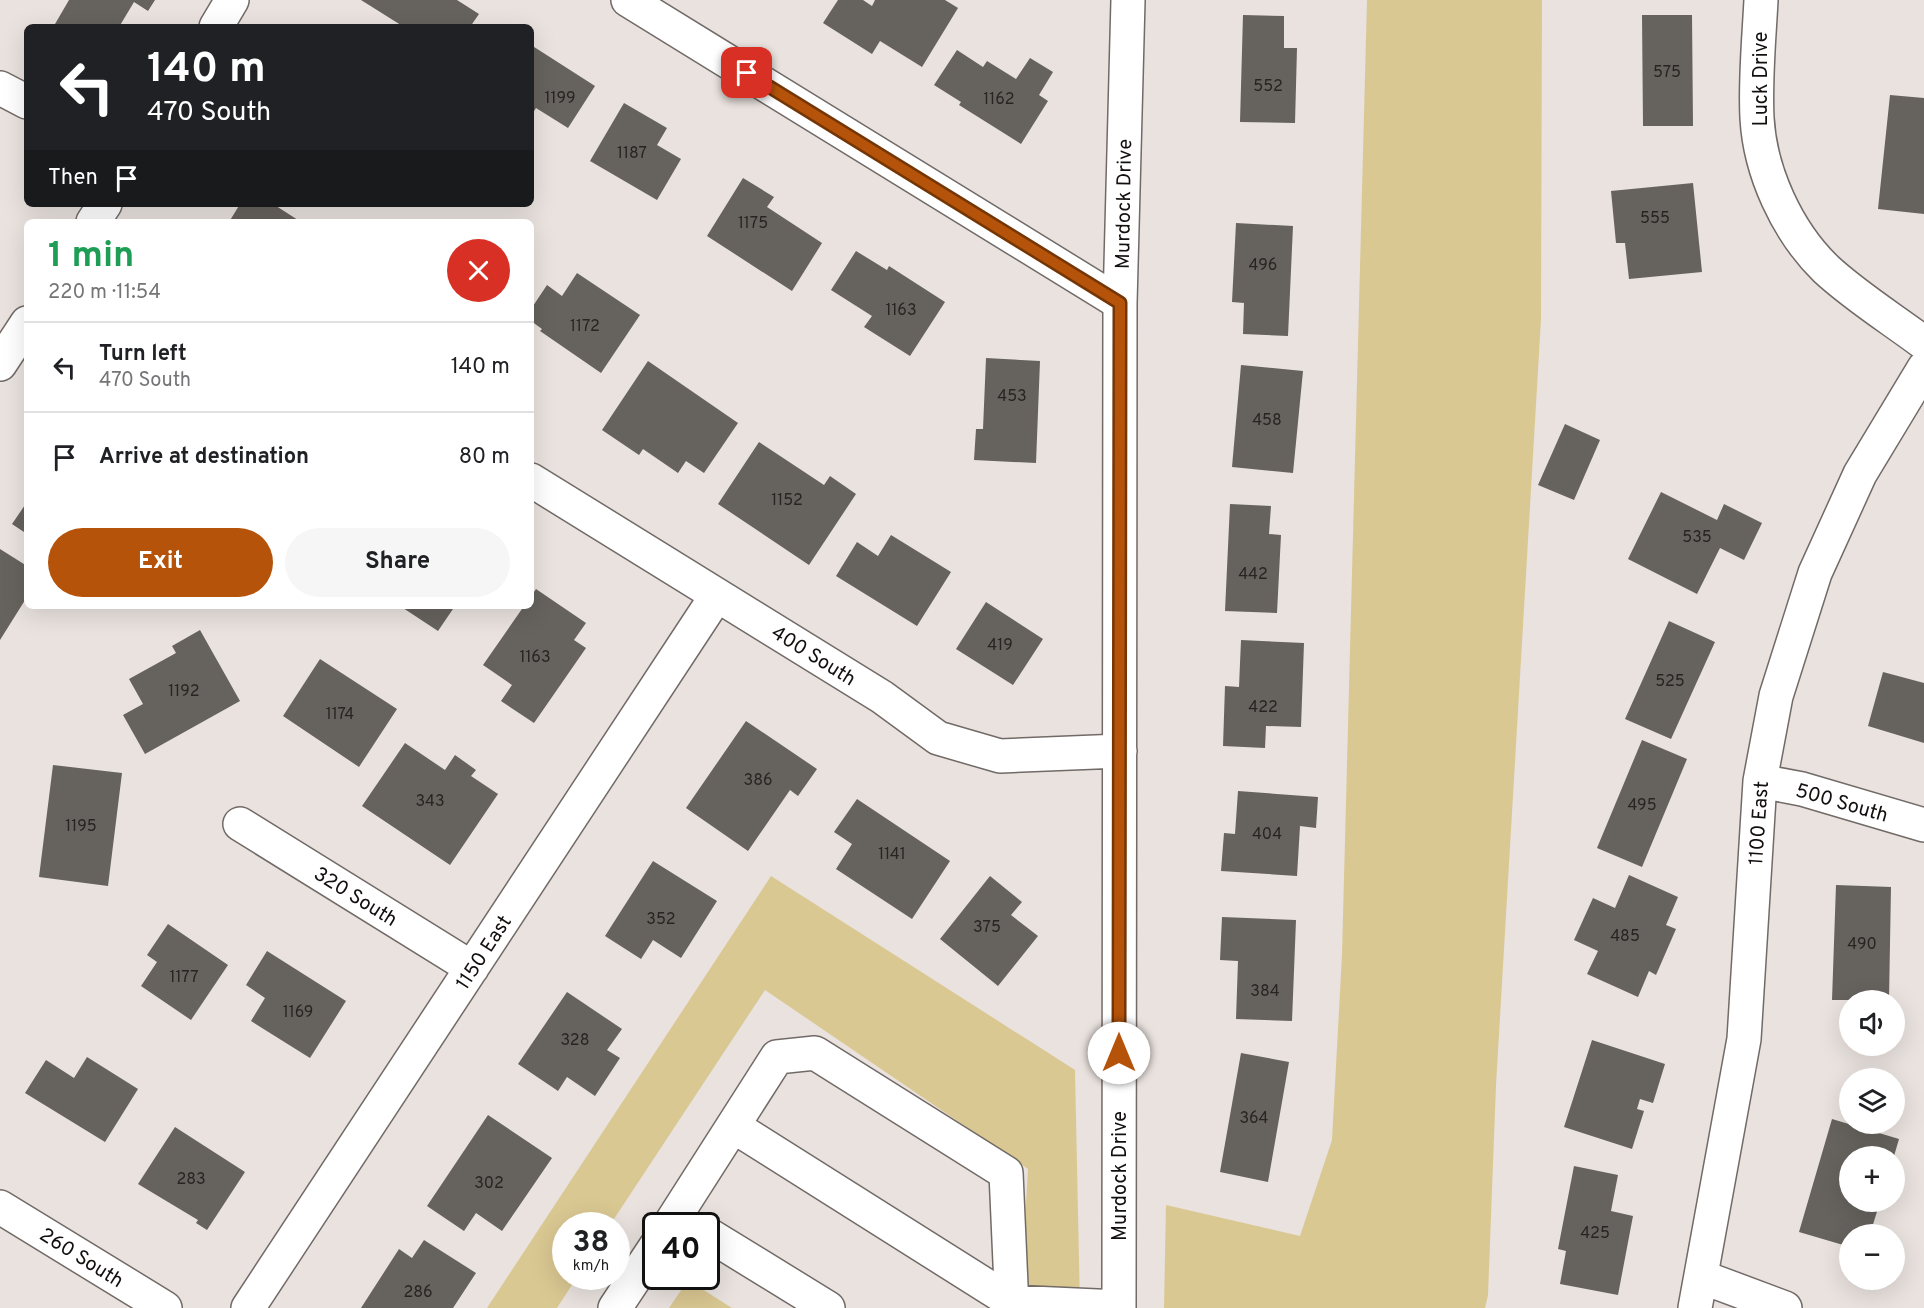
<!DOCTYPE html>
<meta charset="utf-8">
<style>
:root{--surface:#fff;--page:#f6f6f6;--text:#202124;--muted:#757577;--line:#e0e0e0;--accent:#b45309}
body{margin:0;font-family:Overpass,sans-serif;background:var(--page);color:var(--text);height:100vh;display:flex;flex-direction:column;font-size:22px;white-space:nowrap}
*{box-sizing:border-box;margin:0}
p{font-size:20px;color:var(--muted)}
.icon{flex:none;width:33px;height:33px;fill:none;stroke:currentColor;stroke-width:2;stroke-linecap:round;stroke-linejoin:round}
.map{position:relative;flex:1;overflow:hidden}
.sheet{position:absolute;left:24px;top:219px;width:510px;height:390px;display:flex;flex-direction:column;background:var(--surface);border-radius:9px;box-shadow:0 6px 24px #0002}
.sheet>*{flex:none}
.guide{position:absolute;left:24px;top:24px;width:510px;height:183px;border-radius:9px;box-shadow:0 6px 24px #0002;background:#202124;color:#fff;overflow:hidden}
.buttons{position:absolute;left:1839px;top:990px;display:grid;gap:12px}
.buttons a{display:grid;place-items:center;width:66px;height:66px;border-radius:50%;background:var(--surface);box-shadow:0 6px 24px #0002;font-size:30px}
.speed{position:absolute;left:552px;top:1212px;display:flex;gap:12px;font-size:30px;font-weight:700;text-align:center}
.speed>*{display:grid;place-content:center;width:78px;height:78px;border-radius:50%;background:var(--surface);box-shadow:0 6px 24px #0002;line-height:1}
.speed small{font-size:15px;font-weight:400}
.speed .limit{border:3px solid #111;border-radius:9px;background:#fff;color:#111}
.pin{position:absolute;display:grid;place-items:center;width:51px;height:51px;color:#fff;margin:-26px;border-radius:12px;box-shadow:0 3px 9px #0006}
.me{position:absolute;width:66px;margin:-33px;rotate:0deg;stroke-linejoin:round;filter:drop-shadow(0 0 4px #0008)}
.turn{display:flex;align-items:center;gap:21px;height:126px;padding:0 24px;font-size:27px}
.turn .icon{width:78px;height:78px;stroke-width:2.5}
.turn b{display:block;font-size:42px;line-height:51px}
.then{display:flex;align-items:center;height:57px;padding:0 24px;background:#0003;gap:12px;font-size:22px}
.round{display:grid;place-items:center;flex:none;width:63px;height:63px;border-radius:32px;background:var(--page)}
.head{display:flex;align-items:center;justify-content:space-between;height:102px;padding:0 24px}
h1{font-size:36px;font-weight:700;line-height:45px;color:#1e9e55}
.cta{display:flex;gap:12px;margin-top:auto;padding:12px 24px}
.cta a{flex:1;height:69px;border-radius:36px;background:var(--accent);color:#fff;font-size:24px;font-weight:700;line-height:69px;text-align:center}
.cta a+a{background:var(--page);color:var(--text)}
ul{padding:0;list-style:none}
li{display:flex;align-items:center;gap:18px;height:90px;padding:0 24px;border-top:2px solid var(--line)}
li div{flex:1}
li b{display:block;font-size:22px}
li em{font-style:normal}
.map>svg:first-child{display:block}
.green{fill:#dac892}
.building{fill:#66625d}
.lines{fill:none;stroke-linecap:round;stroke-linejoin:round}
.minor-casing{stroke:#716a67;stroke-width:36}
.minor{stroke:#fff;stroke-width:33}
.route-casing{stroke:#753606;stroke-width:15}
.route{stroke:#b45309;stroke-width:10}
.labels{text-anchor:middle;stroke-width:5;stroke-linejoin:round;paint-order:stroke}
.number-label{font-size:16px;fill:#272422}
.street-label{font-size:20px;fill:#120f0e;stroke:#fff}
</style>
<div class="map">
<svg width="1924" height="1308" viewBox="0 0 1924 1308">
<rect width="100%" height="100%" fill="#e9e2de"/>
<path class="green" d="M 1367,0 L 1542,0 L 1541,319 L 1496,1085 L 1488,1295 L 1485,1308 L 1164,1308 L 1166,1205 L 1300,1236 L 1332,1140 L 1342,955 Z
M 771,876 L 1075,1070 L 1080,1308 L 1020,1308 L 1028,1169 L 765,990 L 610,1225 L 566,1226 L 566,1276 L 577,1277 L 557,1308 L 487,1308 Z
M 688,1280 L 732,1308 L 669,1308 Z"/>
<path class="building" d="M 69,0 L 155,0 L 148,11 L 134,2 L 119,27 L 60,27 L 55,24 Z
M 361,0 L 457,0 L 479,14 L 470,27 L 404,27 Z
M 838,0 L 863,0 L 872,6 L 875,0 L 945,0 L 958,8 L 922,67 L 880,41 L 872,54 L 823,23 Z
M 1243,15 L 1284,16 L 1284,48 L 1297,48 L 1295,123 L 1240,122 Z
M 1642,15 L 1692,15 L 1693,126 L 1643,126 Z
M 531,45 L 595,86 L 568,128 L 536,108 L 531,116 Z
M 957,50 L 983,67 L 987,61 L 1016,79 L 1030,58 L 1053,72 L 1039,95 L 1048,101 L 1021,144 L 959,105 L 961,102 L 934,85 Z
M 1890,95 L 1924,98 L 1924,214 L 1878,209 Z
M 624,103 L 667,128 L 657,145 L 681,159 L 657,200 L 590,161 Z
M 743,178 L 774,197 L 767,207 L 822,243 L 792,291 L 707,236 Z
M 1693,183 L 1702,272 L 1629,279 L 1625,243 L 1616,243 L 1611,191 Z
M 240,204 L 273,204 L 298,220 L 229,222 Z
M 1236,223 L 1293,226 L 1288,336 L 1243,334 L 1244,303 L 1232,302 Z
M 856,251 L 887,270 L 889,266 L 945,302 L 910,356 L 864,327 L 872,316 L 831,290 Z
M 577,273 L 640,315 L 601,373 L 540,331 L 542,329 L 531,321 L 531,309 L 547,285 L 562,296 Z
M 986,358 L 1040,361 L 1036,463 L 974,460 L 976,429 L 983,429 Z
M 648,361 L 738,423 L 704,473 L 686,461 L 678,473 L 643,449 L 639,455 L 602,430 Z
M 1241,365 L 1303,371 L 1293,473 L 1232,467 Z
M 1565,424 L 1600,440 L 1574,500 L 1538,485 Z
M 759,442 L 824,485 L 830,476 L 856,494 L 809,565 L 718,504 Z
M 1661,492 L 1717,520 L 1724,504 L 1762,523 L 1744,560 L 1720,548 L 1697,594 L 1628,559 Z
M 27,502 L 27,534 L 12,524 Z
M 1230,504 L 1271,506 L 1269,534 L 1281,535 L 1277,613 L 1225,611 Z
M 891,535 L 951,572 L 917,626 L 836,576 L 857,542 L 878,556 Z
M 0,549 L 27,566 L 27,597 L 0,640 Z
M 536,589 L 586,623 L 574,640 L 586,648 L 534,723 L 501,701 L 512,685 L 483,665 L 524,606 L 531,606 L 531,596 Z
M 986,602 L 1043,639 L 1013,685 L 956,649 Z
M 400,606 L 455,606 L 438,631 Z
M 1669,621 L 1715,642 L 1671,739 L 1625,719 Z
M 200,630 L 240,701 L 145,754 L 123,715 L 143,704 L 129,679 L 176,653 L 172,646 Z
M 1241,640 L 1304,643 L 1301,727 L 1266,726 L 1265,748 L 1223,746 L 1225,686 L 1239,687 Z
M 320,659 L 397,709 L 359,767 L 283,716 Z
M 1883,672 L 1924,683 L 1924,743 L 1868,726 Z
M 746,721 L 817,769 L 798,796 L 790,790 L 748,851 L 686,808 Z
M 1642,740 L 1687,759 L 1642,867 L 1597,848 Z
M 405,743 L 445,770 L 455,755 L 476,770 L 471,776 L 498,794 L 450,865 L 362,806 Z
M 53,765 L 122,773 L 108,886 L 39,877 Z
M 1238,791 L 1318,797 L 1316,828 L 1300,826 L 1297,876 L 1221,871 L 1224,833 L 1235,834 Z
M 857,799 L 950,861 L 912,919 L 836,869 L 852,844 L 834,832 Z
M 653,861 L 717,901 L 681,958 L 653,940 L 641,959 L 605,936 Z
M 1629,875 L 1678,897 L 1666,925 L 1676,929 L 1656,975 L 1649,971 L 1638,997 L 1587,974 L 1598,951 L 1574,940 L 1593,898 L 1615,908 Z
M 990,876 L 1022,902 L 1011,915 L 1038,936 L 998,986 L 940,939 Z
M 1836,885 L 1891,887 L 1889,1000 L 1832,1000 Z
M 1222,917 L 1296,920 L 1292,1021 L 1236,1019 L 1238,961 L 1220,960 Z
M 168,924 L 228,965 L 191,1020 L 141,986 L 157,962 L 147,955 Z
M 267,951 L 346,1001 L 310,1058 L 251,1021 L 265,998 L 246,985 Z
M 567,992 L 622,1029 L 607,1050 L 620,1058 L 595,1096 L 567,1077 L 558,1091 L 518,1064 Z
M 1592,1040 L 1665,1064 L 1653,1103 L 1640,1099 L 1637,1109 L 1644,1111 L 1632,1149 L 1564,1127 Z
M 1241,1053 L 1289,1062 L 1268,1182 L 1220,1172 Z
M 87,1057 L 138,1089 L 105,1142 L 25,1093 L 46,1060 L 74,1078 Z
M 488,1115 L 552,1158 L 502,1231 L 476,1213 L 464,1231 L 427,1206 Z
M 1832,1119 L 1899,1139 L 1894,1156 L 1850,1156 L 1850,1202 L 1880,1202 L 1870,1234 L 1850,1234 L 1850,1247 L 1799,1232 Z
M 175,1127 L 245,1172 L 207,1230 L 196,1223 L 198,1220 L 138,1184 Z
M 1574,1166 L 1618,1175 L 1611,1211 L 1633,1216 L 1618,1295 L 1560,1284 L 1566,1251 L 1558,1249 Z
M 424,1240 L 476,1273 L 453,1308 L 361,1308 L 399,1249 L 412,1258 Z"/>
<g class="lines">
<g class="minor-casing">
<path id="minor" d="M 628,0 L 1120,303
M 1761,0 C 1759,39 1755,79 1757,118 C 1760,172 1787,231 1826,269 C 1855,296 1892,319 1924,343
M 216,27 L 232,0
M 0,88 L 27,102
M 93,222 L 105,204
M 0,364 L 27,323
M 531,480 L 882,697 L 938,738 L 1000,756 L 1120,751
M 1760,781 L 1802,789 L 1924,825
M 240,824 L 472,968
M 733,1126 L 1012,1302 L 1119,1307
M 0,1207 L 165,1308
M 669,1226 L 777,1057 L 815,1053 L 1006,1173 L 1012,1308
M 706,1233 L 828,1308
M 1702,1277 L 1785,1308
M 248,1308 L 717,595
M 615,1308 L 656,1246
M 1119,1308 L 1120,303 L 1128,0
M 1695,1308 L 1744,1039 L 1760,781 L 1776,696 L 1815,573 L 1860,474 L 1924,368"/>
</g>
<use href="#minor" class="minor"/>
</g>
<g class="lines">
<g class="route-casing">
<path id="route" d="M 747,73 L 1120,303 L 1119,1053"/>
</g>
<use href="#route" class="route"/>
</g>
<g class="labels">
<g class="number-label">
<text x="1667" y="77">575</text>
<text x="1268" y="91">552</text>
<text x="560" y="103">1199</text>
<text x="999" y="104">1162</text>
<text x="632" y="158">1187</text>
<text x="1655" y="223">555</text>
<text x="753" y="228">1175</text>
<text x="1263" y="270">496</text>
<text x="901" y="315">1163</text>
<text x="585" y="331">1172</text>
<text x="1012" y="401">453</text>
<text x="1267" y="425">458</text>
<text x="787" y="505">1152</text>
<text x="1697" y="542">535</text>
<text x="1253" y="579">442</text>
<text x="1000" y="650">419</text>
<text x="535" y="662">1163</text>
<text x="1670" y="686">525</text>
<text x="184" y="696">1192</text>
<text x="1263" y="712">422</text>
<text x="340" y="719">1174</text>
<text x="758" y="785">386</text>
<text x="430" y="806">343</text>
<text x="1642" y="810">495</text>
<text x="81" y="831">1195</text>
<text x="1267" y="839">404</text>
<text x="892" y="859">1141</text>
<text x="661" y="924">352</text>
<text x="987" y="932">375</text>
<text x="1625" y="941">485</text>
<text x="1862" y="949">490</text>
<text x="184" y="982">1177</text>
<text x="1265" y="996">384</text>
<text x="298" y="1017">1169</text>
<text x="575" y="1045">328</text>
<text x="1254" y="1123">364</text>
<text x="191" y="1184">283</text>
<text x="489" y="1188">302</text>
<text x="1595" y="1238">425</text>
<text x="418" y="1297">286</text>
</g>
<g class="street-label">
<text transform="translate(1760 79) rotate(-90)" y="7">Luck Drive</text>
<text transform="translate(1123 204) rotate(-89)" y="7">Murdock Drive</text>
<text transform="translate(814 655) rotate(32)" y="7">400 South</text>
<text transform="translate(1842 802) rotate(16)" y="7">500 South</text>
<text transform="translate(1758 823) rotate(-86)" y="7">1100 East</text>
<text transform="translate(356 896) rotate(32)" y="7">320 South</text>
<text transform="translate(483 952) rotate(-57)" y="7">1150 East</text>
<text transform="translate(1119 1176) rotate(-90)" y="7">Murdock Drive</text>
<text transform="translate(82 1257) rotate(32)" y="7">260 South</text>
</g>
</g>
</svg>
<div class="buttons">
<a><svg class="icon" aria-label="sound" viewBox="0 0 24 24"><path d="M4 9h4l5-4v14l-5-4H4zM17 9q2 3 0 6"/></svg></a>
<a><svg class="icon" aria-label="layers" viewBox="0 0 24 24"><path d="M12 4l9 5-9 5-9-5zM3 14l9 5 9-5"/></svg></a>
<a>+</a>
<a>−</a>
</div>
<div class="speed"><div>38<small>km/h</small></div><div class="limit">40</div></div>
<div class="pin" style="left:747px;top:73px;background:#d93025"><svg class="icon" aria-label="arrive" viewBox="0 0 24 24"><path d="M6 21V4h12l-3 4 3 4H6"/></svg></div>
<svg class="me" style="left:1119px;top:1053px" viewBox="-20 -20 40 40"><circle r="19" fill="#fff"/><path d="M0-13L10 11 0 6-10 11z" fill="#b45309"/></svg>
<div class="guide">
<div class="turn"><svg class="icon" aria-label="left" viewBox="0 0 24 24"><path d="M17 20v-9H6M10 6l-5 5 5 5"/></svg><div><b>140 m</b>470 South</div></div>
<div class="then">Then<svg class="icon" aria-label="arrive" viewBox="0 0 24 24"><path d="M6 21V4h12l-3 4 3 4H6"/></svg></div>
</div>
<section class="sheet">
<div class="head"><div><h1>1 min</h1><p>220 m · 11:54</p></div><a class="round" style="background:#d93025;color:#fff"><svg class="icon" aria-label="close" viewBox="0 0 24 24"><path d="M6 6l12 12M18 6L6 18"/></svg></a></div>
<ul>
<li><svg class="icon" aria-label="left" viewBox="0 0 24 24"><path d="M17 20v-9H6M10 6l-5 5 5 5"/></svg><div><b>Turn left</b><p>470 South</p></div><em>140 m</em></li>
<li><svg class="icon" aria-label="arrive" viewBox="0 0 24 24"><path d="M6 21V4h12l-3 4 3 4H6"/></svg><div><b>Arrive at destination</b></div><em>80 m</em></li>
</ul>
<div class="cta"><a>Exit</a><a>Share</a></div>
</section>
</div>
